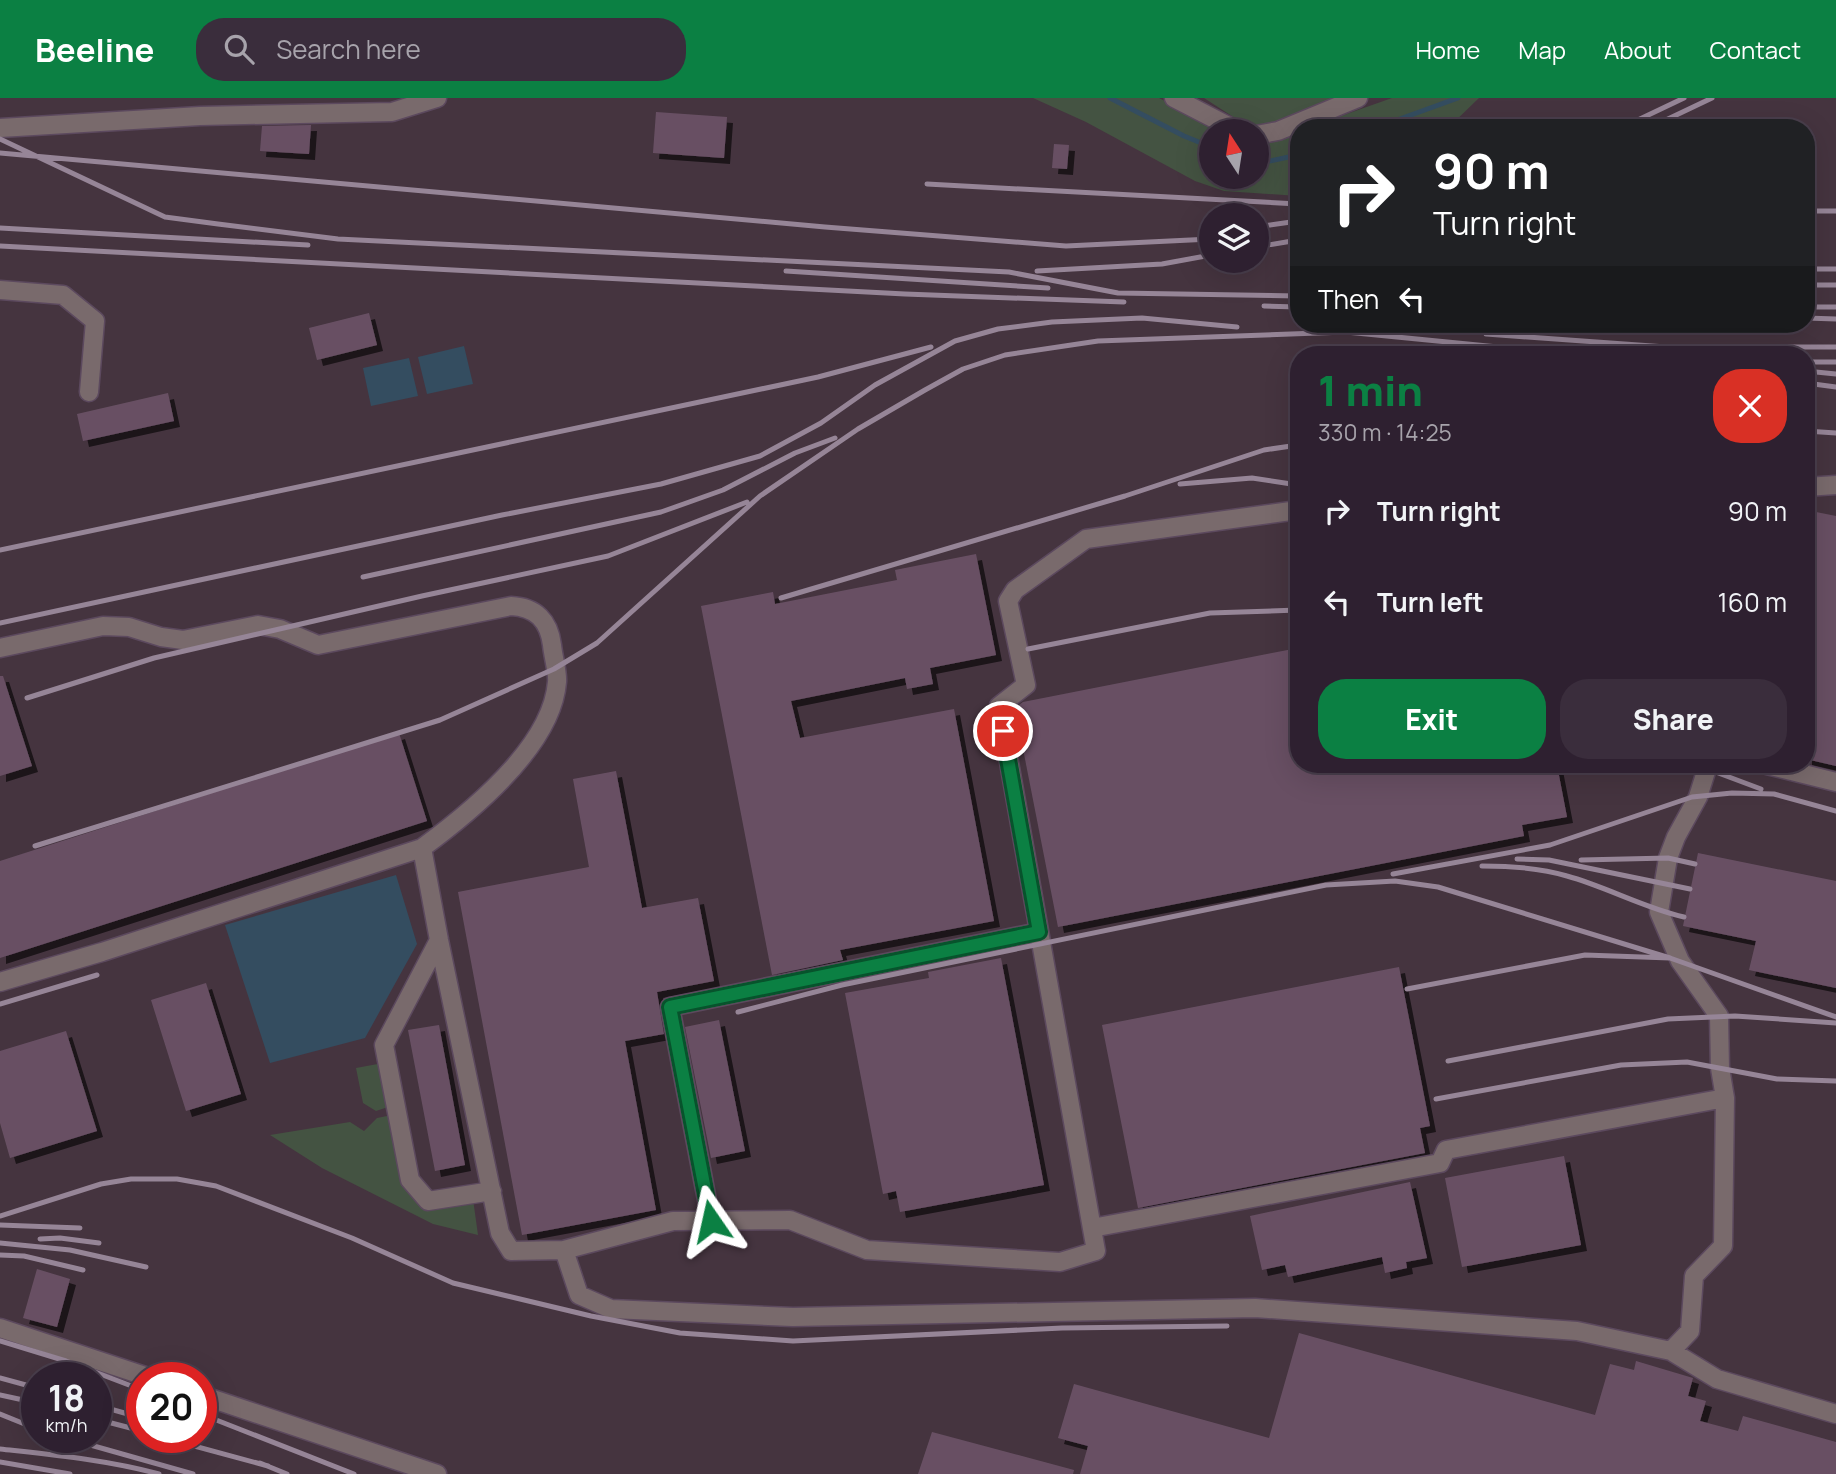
<!DOCTYPE html>
<meta charset="utf-8">
<style>
:root{--surface:#2e2030;--page:#3a2d3c;--text:#f1f3f6;--muted:#a7a3ab;--line:#493e4c;--accent:#0b8043}
body{margin:0;font-family:Manrope,sans-serif;background:var(--page);color:var(--text);height:100vh;display:flex;flex-direction:column;font-size:26px;white-space:nowrap}
*{box-sizing:border-box;margin:0}
p{font-size:23px;color:var(--muted)}
.icon{flex:none;width:38px;height:38px;fill:none;stroke:currentColor;stroke-width:2;stroke-linecap:round;stroke-linejoin:round}
.map{position:relative;flex:1;overflow:hidden}
.drawer{position:absolute;left:1290px;top:248px;width:525px;height:427px;display:flex;flex-direction:column;background:var(--surface);border-radius:28px;box-shadow:0 7px 28px #0002,0 0 0 2px var(--line)}
.drawer>*{flex:none}
.hud{position:absolute;left:1290px;top:21px;width:525px;height:214px;border-radius:28px;box-shadow:0 7px 28px #0002,0 0 0 2px var(--line);background:#202124;color:#fff;overflow:hidden}
.needle{width:46px;rotate:348deg}
.controls{position:absolute;left:1199px;top:21px;display:grid;gap:14px}
.controls a{display:grid;place-items:center;width:70px;height:70px;border-radius:50%;background:var(--surface);box-shadow:0 7px 28px #0002,0 0 0 2px var(--line);font-size:35px}
.speed{position:absolute;left:21px;top:1264px;display:flex;gap:14px;font-size:35px;font-weight:700;text-align:center}
.speed>*{display:grid;place-content:center;width:91px;height:91px;border-radius:50%;background:var(--surface);box-shadow:0 7px 28px #0002,0 0 0 2px var(--line);line-height:1}
.speed small{font-size:18px;font-weight:400}
.speed .limit{border:10px solid #d22;background:#fff;color:#111}
.pin{position:absolute;display:grid;place-items:center;width:60px;height:60px;color:#fff;margin:-30px;border:4px solid #fff;border-radius:50%;box-shadow:0 2px 7px #0007}
.me{position:absolute;width:77px;margin:-38px;rotate:349deg;stroke-linejoin:round;filter:drop-shadow(0 0 5px #0008)}
.turn{display:flex;align-items:center;gap:24px;height:147px;padding:0 28px;font-size:32px}
.turn .icon{width:91px;height:91px;stroke-width:2.5}
.turn b{display:block;font-size:49px;line-height:60px}
.then{display:flex;align-items:center;height:66px;padding:0 28px;background:#0003;gap:14px;font-size:26px}
.round{display:grid;place-items:center;flex:none;width:74px;height:74px;border-radius:28px;background:var(--page)}
.head{display:flex;align-items:center;justify-content:space-between;height:119px;padding:0 28px}
h1{font-size:42px;font-weight:800;line-height:52px;color:var(--accent)}
.primary-button{display:flex;gap:14px;margin-top:auto;padding:14px 28px}
.primary-button a{flex:1;height:80px;border-radius:28px;background:var(--accent);color:#fff;font-size:28px;font-weight:800;line-height:80px;text-align:center}
.primary-button a+a{background:var(--page);color:var(--text)}
ul{padding:0;list-style:none}
li{display:flex;align-items:center;gap:21px;height:91px;padding:0 28px}
li div{flex:1}
li b{display:block;font-size:26px}
li em{font-style:normal}
header{display:flex;align-items:center;gap:42px;box-sizing:border-box;height:98px;padding:0 35px;background:var(--accent);color:#fff}
header strong{font-size:33px}
nav{display:flex;gap:38px;margin-inline-start:auto;font-size:24px}
.search{width:490px;height:63px;background:var(--page);display:flex;align-items:center;gap:18px;box-sizing:border-box;padding:0 24px;border-radius:28px;color:var(--muted);font-size:26px}
.map>svg:first-child{display:block}
.industrial{fill:#45343f;fill-rule:evenodd}
.green{fill:#445342}
.water{fill:#344d60}
.lines{fill:none;stroke-linecap:round;stroke-linejoin:round}
.stream{stroke:#344d60;stroke-width:5}
.building{fill:#685064;filter:url(#shadow)}
.minor-casing{stroke:#5c495e;stroke-width:21}
.minor{stroke:#796a6c;stroke-width:18}
.rail{stroke:#968597;stroke-width:5}
.route-casing{stroke:#07532c;stroke-width:18}
.route{stroke:#0b8043;stroke-width:12}
</style>
<header>
<strong>Beeline</strong>
<div class="search"><svg class="icon" aria-label="search" viewBox="0 0 24 24"><circle cx="10" cy="10" r="6"/><path d="M15 15l6 6"/></svg>Search here</div>
<nav><a>Home</a><a>Map</a><a>About</a><a>Contact</a></nav>
</header>
<div class="map">
<svg width="1836" height="1376" viewBox="0 0 1836 1376">
<defs>
<filter id="shadow"><feDropShadow dx="6" dy="6" stdDeviation="0" flood-color="#0009"/></filter>
</defs>
<rect width="100%" height="100%" fill="#3e2a40"/>
<path class="industrial" d="M 0,0 L 1836,0 L 1836,1376 L 0,1376 ZM 1298,30 L 1806,30 L 1806,226 L 1298,226 ZM 1211,33 L 1256,33 L 1256,79 L 1211,79 ZM 1211,117 L 1256,117 L 1256,163 L 1211,163 ZM 1298,257 L 1806,257 L 1806,667 L 1298,667 ZM 37,1279 L 96,1279 L 96,1339 L 37,1339 ZM 142,1279 L 201,1279 L 201,1339 L 142,1339 Z"/>
<path class="green" d="M 1033,0 L 1159,0 L 1223,33 L 1211,33 L 1211,79 L 1256,79 L 1257,45 L 1261,46 L 1298,33 L 1298,98 L 1224,93 L 1195,83 L 1086,24 Z
M 1204,0 L 1346,0 L 1255,33 Z
M 1392,0 L 1479,0 L 1448,30 L 1307,30 Z
M 383,965 L 391,1008 L 376,1013 L 363,1005 L 356,970 Z
M 392,1017 L 427,1109 L 473,1101 L 478,1137 L 433,1126 L 322,1070 L 270,1037 L 350,1024 L 364,1033 L 377,1020 Z"/>
<path class="water" d="M 464,248 L 473,286 L 427,296 L 418,259 Z
M 409,260 L 418,298 L 371,308 L 363,270 Z
M 396,777 L 417,846 L 365,940 L 270,965 L 225,827 Z"/>
<g class="lines">
<path class="stream" d="M 1110,0 L 1184,38 L 1211,49
M 1375,30 L 1458,0
M 1256,63 L 1265,64 L 1298,57"/>
</g>
<path class="building" d="M 656,14 L 727,19 L 724,60 L 653,55 Z
M 311,27 L 309,56 L 260,53 L 262,28 Z
M 1054,46 L 1069,47 L 1067,71 L 1052,70 Z
M 369,215 L 377,247 L 317,262 L 309,230 Z
M 168,295 L 174,323 L 83,343 L 77,316 Z
M 1806,412 L 1836,418 L 1836,668 L 1806,661 Z
M 976,456 L 996,557 L 930,570 L 933,586 L 907,591 L 905,580 L 791,603 L 800,640 L 954,611 L 994,823 L 840,852 L 843,862 L 772,877 L 701,508 L 773,494 L 775,506 L 897,482 L 895,472 Z
M 1298,550 L 1298,667 L 1557,667 L 1567,719 L 1522,727 L 1524,738 L 1058,829 L 1015,610 L 1023,604 Z
M 0,578 L 3,578 L 32,668 L 0,678 Z
M 399,635 L 427,723 L 0,860 L 0,763 Z
M 616,673 L 642,810 L 698,800 L 714,883 L 657,894 L 664,936 L 625,943 L 656,1112 L 522,1137 L 458,794 L 589,769 L 573,681 Z
M 1698,755 L 1836,783 L 1836,890 L 1749,872 L 1756,843 L 1683,828 Z
M 1001,860 L 1044,1087 L 900,1114 L 896,1093 L 883,1096 L 845,895 L 929,880 L 928,874 Z
M 1399,869 L 1430,1028 L 1420,1030 L 1425,1055 L 1138,1110 L 1102,927 Z
M 206,885 L 241,996 L 186,1013 L 151,902 Z
M 719,922 L 745,1053 L 711,1060 L 685,929 Z
M 439,927 L 465,1067 L 435,1073 L 408,932 Z
M 66,933 L 97,1033 L 10,1060 L 0,1025 L 0,953 Z
M 1564,1058 L 1581,1147 L 1462,1169 L 1445,1080 Z
M 1410,1084 L 1427,1160 L 1406,1164 L 1407,1170 L 1385,1175 L 1382,1159 L 1288,1179 L 1285,1167 L 1262,1172 L 1250,1118 Z
M 37,1171 L 70,1181 L 57,1229 L 23,1220 Z
M 1299,1235 L 1595,1317 L 1610,1266 L 1634,1272 L 1636,1263 L 1693,1280 L 1688,1298 L 1706,1303 L 1700,1323 L 1738,1333 L 1743,1318 L 1836,1344 L 1836,1376 L 1080,1376 L 1088,1348 L 1058,1340 L 1074,1286 L 1269,1340 Z
M 932,1334 L 1074,1372 L 1073,1376 L 918,1376 Z"/>
<g class="lines">
<g class="minor-casing">
<path id="minor" d="M 1174,0 L 1238,33
M 0,30 L 200,18 L 392,14 L 437,0
M 1256,37 L 1278,33 L 1358,0
M 0,192 L 63,197 L 95,223 L 89,294
M 1806,389 L 1836,387
M 0,550 L 103,528 L 129,529 L 161,539 L 183,542 L 258,527 L 280,531 L 318,547 L 511,508 C 536,509 549,523 552,547 C 553,558 558,575 557,584 C 552,648 471,714 422,750 L 439,842 L 500,1135 L 511,1153 L 564,1152 L 579,1197 L 611,1211 L 793,1219 L 1255,1210 L 1577,1233 L 1671,1253 L 1717,1281 L 1836,1316
M 1767,667 L 1836,684
M 439,842 L 384,947 L 410,1082 L 428,1103 L 492,1093
M 0,884 L 102,854 L 422,750
M 711,1123 L 670,909 L 1039,834
M 1092,1130 L 1440,1065 L 1446,1052 L 1725,1000
M 564,1152 L 673,1123 L 790,1122 L 867,1152 L 1060,1164 L 1096,1153 L 999,608 L 1026,587 L 1008,503 L 1015,492 L 1086,441 L 1298,412
M 0,1230 L 148,1279
M 1671,1253 L 1690,1233 L 1694,1178 L 1723,1148 L 1725,1000 L 1720,970 L 1719,918 L 1680,863 L 1659,814 L 1668,760 L 1676,739 L 1698,699 L 1708,667
M 201,1297 L 437,1376"/>
</g>
<use href="#minor" class="minor"/>
<path class="rail" d="M 1621,30 L 1684,0
M 1649,30 L 1712,0
M 0,41 L 165,119 L 218,126 L 338,141 L 1009,174 L 1118,195 L 1298,198
M 0,55 L 825,129 L 1066,148 L 1211,141
M 927,86 L 1298,106
M 1806,113 L 1836,113
M 1256,129 L 1298,123
M 0,130 L 308,147
M 0,148 L 905,196 L 1124,204
M 1256,149 L 1298,142
M 1806,171 L 1836,171
M 786,173 L 1048,190
M 1037,173 L 1162,166 L 1211,157
M 1806,187 L 1836,187
M 1264,208 L 1298,209
M 1806,209 L 1836,209
M 1806,220 L 1836,221
M 1486,236 L 1666,249 L 1836,249
M 1808,264 L 1836,264
M 1806,273 L 1836,276
M 1806,285 L 1836,289
M 1806,333 L 1836,335
M 1180,386 L 1252,380 L 1298,387
M 0,452 L 818,279 L 931,249
M 363,479 L 661,414 L 723,392 L 795,355 L 835,340
M 781,500 L 1125,398 L 1264,352 L 1298,347
M 0,525 L 502,417 L 661,386 L 760,358 L 821,325 L 875,287 L 955,243 L 998,231 L 1052,224 L 1142,220 L 1237,229
M 1028,551 L 1210,515 L 1298,512
M 27,600 L 154,560 L 422,498 L 608,458 L 747,404
M 1697,667 L 1761,691
M 35,748 L 440,622 L 554,571 L 597,545 L 760,398 L 858,331 L 925,292 L 963,271 L 1005,257 L 1098,243 L 1346,234 L 1578,257
M 1517,761 L 1549,762 L 1690,791
M 1581,762 L 1668,760 L 1695,766
M 1482,768 C 1510,768 1541,770 1567,778 C 1607,789 1644,810 1684,819
M 1393,776 L 1550,747 L 1692,699 L 1732,695 L 1774,696 L 1836,713
M 1407,891 L 1585,857 L 1670,860 L 1836,919
M 0,906 L 97,877
M 738,914 L 842,887 L 1326,787 L 1395,783 L 1438,789 L 1670,860
M 1448,963 L 1668,921 L 1735,918 L 1836,925
M 1436,1001 L 1621,967 L 1687,964 L 1777,981 L 1836,983
M 0,1118 L 101,1086 L 131,1081 L 177,1081 L 216,1088 L 352,1140 L 453,1185 L 591,1218 L 680,1235 L 793,1243 L 1062,1230 L 1227,1228
M 0,1127 L 80,1130
M 40,1141 L 60,1140 L 99,1145
M 0,1145 L 70,1152 L 146,1169
M 0,1157 L 24,1158 L 83,1172
M 0,1243 L 66,1263 L 142,1292
M 0,1280 L 37,1290
M 0,1297 L 37,1305
M 96,1307 L 142,1320
M 0,1316 L 37,1331
M 201,1316 L 354,1376
M 96,1321 L 142,1333
M 62,1339 L 193,1376
M 161,1339 L 268,1368
M 0,1351 C 54,1357 107,1362 159,1376
M 0,1364 L 70,1376
M 260,1365 L 287,1376"/>
</g>
<g class="lines">
<g class="route-casing">
<path id="route" d="M 711,1123 L 670,909 L 1039,834 L 1003,633"/>
</g>
<use href="#route" class="route"/>
</g>
</svg>
<div class="controls">
<a><svg class="needle" viewBox="-14 -14 28 28"><path d="M0-13l5 13h-10z" fill="#e53935"/><path d="M0 13l5-13h-10z" fill="#a7a3ab"/></svg></a>
<a><svg class="icon" aria-label="layers" viewBox="0 0 24 24"><path d="M12 4l9 5-9 5-9-5zM3 14l9 5 9-5"/></svg></a>
</div>
<div class="speed"><div>18<small>km/h</small></div><div class="limit">20</div></div>
<div class="pin" style="left:1003px;top:633px;background:#d93025"><svg class="icon" aria-label="arrive" viewBox="0 0 24 24"><path d="M6 21V4h12l-3 4 3 4H6"/></svg></div>
<svg class="me" style="left:711px;top:1123px" viewBox="-20 -20 40 40"><path d="M0-17L14 15 0 8-14 15z" fill="#0b8043" stroke="#fff" stroke-width="4"/></svg>
<div class="hud">
<div class="turn"><svg class="icon" aria-label="right" viewBox="0 0 24 24"><path d="M7 20v-9h11M14 6l5 5-5 5"/></svg><div><b>90 m</b>Turn right</div></div>
<div class="then">Then<svg class="icon" aria-label="left" viewBox="0 0 24 24"><path d="M17 20v-9H6M10 6l-5 5 5 5"/></svg></div>
</div>
<section class="drawer">
<div class="head"><div><h1>1 min</h1><p>330 m · 14:25</p></div><a class="round" style="background:#d93025;color:#fff"><svg class="icon" aria-label="close" viewBox="0 0 24 24"><path d="M6 6l12 12M18 6L6 18"/></svg></a></div>
<ul>
<li><svg class="icon" aria-label="right" viewBox="0 0 24 24"><path d="M7 20v-9h11M14 6l5 5-5 5"/></svg><div><b>Turn right</b></div><em>90 m</em></li>
<li><svg class="icon" aria-label="left" viewBox="0 0 24 24"><path d="M17 20v-9H6M10 6l-5 5 5 5"/></svg><div><b>Turn left</b></div><em>160 m</em></li>
</ul>
<div class="primary-button"><a>Exit</a><a>Share</a></div>
</section>
</div>
